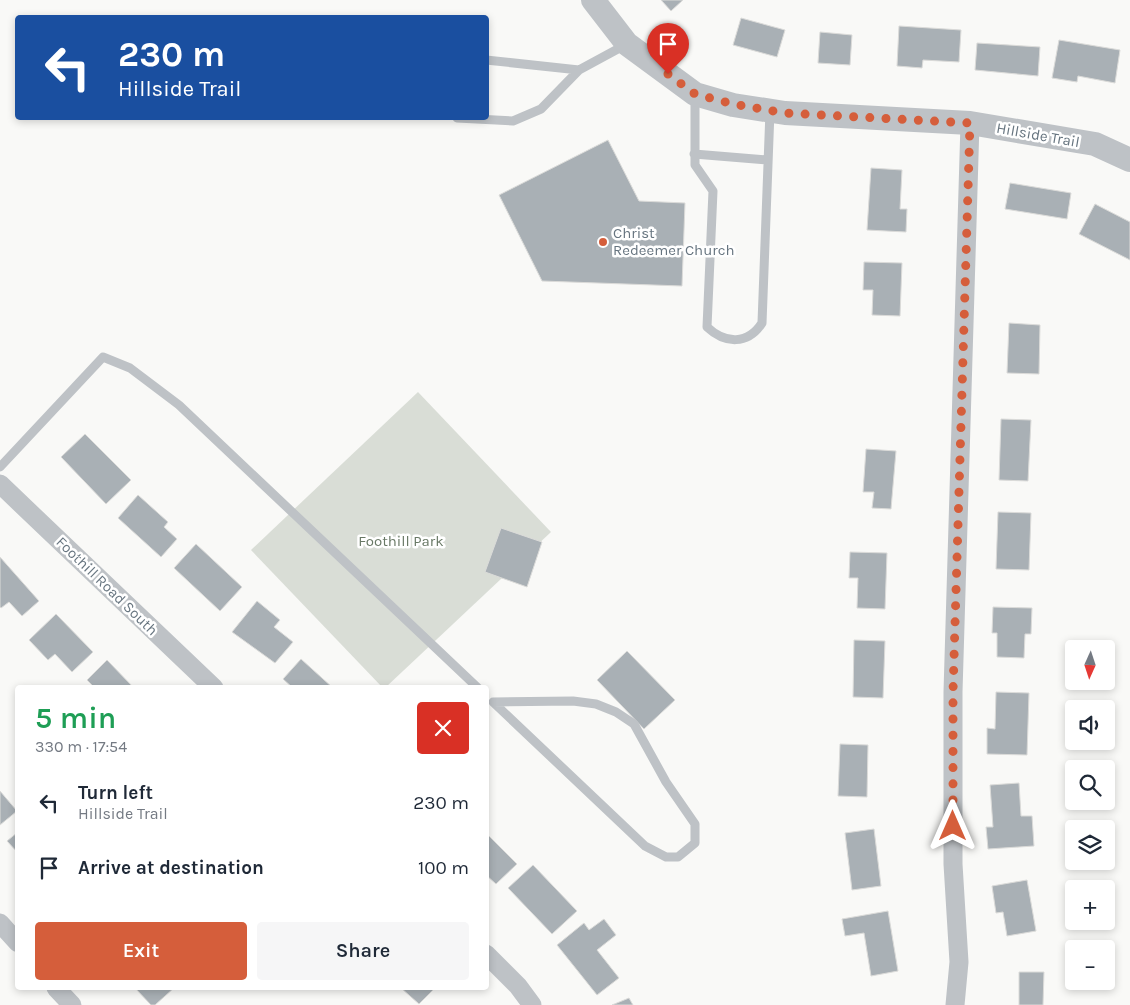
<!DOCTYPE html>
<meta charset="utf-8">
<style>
:root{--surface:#fff;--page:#f6f6f7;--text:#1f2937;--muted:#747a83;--accent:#d55e3b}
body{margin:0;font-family:Karla,sans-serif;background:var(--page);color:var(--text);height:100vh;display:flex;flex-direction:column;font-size:19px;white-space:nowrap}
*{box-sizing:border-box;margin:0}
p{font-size:16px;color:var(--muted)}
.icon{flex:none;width:28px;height:28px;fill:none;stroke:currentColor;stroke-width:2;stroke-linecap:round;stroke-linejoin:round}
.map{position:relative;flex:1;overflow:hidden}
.details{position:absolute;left:15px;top:685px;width:474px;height:305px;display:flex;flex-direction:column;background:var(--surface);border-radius:5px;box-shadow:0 2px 8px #0003}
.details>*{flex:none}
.banner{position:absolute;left:15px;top:15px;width:474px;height:105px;border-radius:5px;box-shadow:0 2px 8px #0003;background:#1a4fa0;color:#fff;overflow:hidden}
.needle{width:32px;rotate:183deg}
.tools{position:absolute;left:1065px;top:640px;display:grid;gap:10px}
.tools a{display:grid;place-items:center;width:50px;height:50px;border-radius:5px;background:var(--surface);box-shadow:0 2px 8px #0003;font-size:25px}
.pin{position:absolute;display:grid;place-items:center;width:42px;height:42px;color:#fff;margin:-51px -21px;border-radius:50% 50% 50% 0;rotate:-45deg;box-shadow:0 0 5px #0007}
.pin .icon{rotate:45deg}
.me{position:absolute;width:55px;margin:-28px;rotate:0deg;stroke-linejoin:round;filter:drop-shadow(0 0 4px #0008)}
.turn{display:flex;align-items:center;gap:18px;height:105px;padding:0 20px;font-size:22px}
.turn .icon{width:65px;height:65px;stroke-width:2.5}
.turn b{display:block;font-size:35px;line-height:42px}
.round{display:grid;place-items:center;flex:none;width:52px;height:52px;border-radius:5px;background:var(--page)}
.overview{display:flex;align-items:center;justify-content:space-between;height:85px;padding:0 20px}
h1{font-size:30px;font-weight:600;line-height:38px;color:#1e9e55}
.primary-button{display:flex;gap:10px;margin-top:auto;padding:10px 20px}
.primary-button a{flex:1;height:58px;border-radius:5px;background:var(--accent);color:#fff;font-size:20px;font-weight:600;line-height:58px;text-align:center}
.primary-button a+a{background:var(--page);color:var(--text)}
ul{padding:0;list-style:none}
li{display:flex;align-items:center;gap:15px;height:65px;padding:0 20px}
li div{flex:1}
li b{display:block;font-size:19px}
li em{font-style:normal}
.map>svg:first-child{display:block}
.green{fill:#d9ddd6}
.building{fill:#a9b0b5;stroke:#dbdbd9}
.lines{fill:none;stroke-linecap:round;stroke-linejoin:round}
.service{stroke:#bec2c6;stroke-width:9}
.minor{stroke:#bec2c6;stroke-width:19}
.tertiary{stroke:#bec2c6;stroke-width:24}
.route{stroke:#d55e3b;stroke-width:9;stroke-dasharray:0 16.2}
.poi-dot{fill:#d55e3b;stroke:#fff;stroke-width:2}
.labels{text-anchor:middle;stroke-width:5;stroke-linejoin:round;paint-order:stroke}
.street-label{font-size:15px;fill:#66747f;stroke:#fff}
.poi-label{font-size:15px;fill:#66747f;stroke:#fff;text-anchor:start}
.park-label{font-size:15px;fill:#687865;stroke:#fff}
</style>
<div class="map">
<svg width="1130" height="1005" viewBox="0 0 1130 1005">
<rect width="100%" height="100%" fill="#f9f9f7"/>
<path class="green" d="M 418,392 L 551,532 L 386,687 L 382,687 L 251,550 Z"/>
<path class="building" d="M 661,0 L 683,0 L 671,11 Z
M 741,18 L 785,30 L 777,57 L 733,45 Z
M 899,26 L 961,30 L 959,62 L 923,60 L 922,68 L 897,66 Z
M 820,32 L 852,35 L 850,65 L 818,63 Z
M 1059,40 L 1120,50 L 1115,83 L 1078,76 L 1077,82 L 1052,78 Z
M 977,43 L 1040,47 L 1038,76 L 975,70 Z
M 608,140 L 639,201 L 685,203 L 682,286 L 542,281 L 499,195 Z
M 871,168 L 902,170 L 900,209 L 907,209 L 906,232 L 867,230 Z
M 1010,183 L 1071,193 L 1067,219 L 1005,209 Z
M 1095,204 L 1130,222 L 1130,260 L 1079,234 Z
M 864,262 L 902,263 L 900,316 L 872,315 L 873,290 L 863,290 Z
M 1009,323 L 1040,325 L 1039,374 L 1007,373 Z
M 1001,419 L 1031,420 L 1028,481 L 999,480 Z
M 85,434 L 131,480 L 106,504 L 61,457 Z
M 866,449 L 896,451 L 891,509 L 872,508 L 874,492 L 863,492 Z
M 138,495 L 168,522 L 164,527 L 177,539 L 161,557 L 118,518 Z
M 998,512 L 1031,513 L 1029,570 L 996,569 Z
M 501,528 L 542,542 L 527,587 L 485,572 Z
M 196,544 L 242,587 L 220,611 L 174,568 Z
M 850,552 L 887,553 L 885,609 L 857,608 L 858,578 L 849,578 Z
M 0,557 L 39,601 L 22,616 L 9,602 L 1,608 L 0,607 Z
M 257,601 L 280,620 L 274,627 L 293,642 L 275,663 L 232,632 Z
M 993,607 L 1032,608 L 1031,634 L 1025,634 L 1024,658 L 997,657 L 997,633 L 992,633 Z
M 56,614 L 93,652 L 72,672 L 55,654 L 48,660 L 29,640 Z
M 854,640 L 885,641 L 883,698 L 853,697 Z
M 627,651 L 675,700 L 644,729 L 597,680 Z
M 301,659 L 333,688 L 293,688 L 283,679 Z
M 107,660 L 134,688 L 95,688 L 87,680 Z
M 996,692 L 1029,693 L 1027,755 L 987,754 L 987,728 L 995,729 Z
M 840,744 L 868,745 L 867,797 L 838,796 Z
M 1019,783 L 1021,816 L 1032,816 L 1034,846 L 988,849 L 986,827 L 993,827 L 990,785 Z
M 0,791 L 17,811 L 0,825 Z
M 874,829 L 881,886 L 852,890 L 845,833 Z
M 18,832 L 18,853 L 7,841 Z
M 486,833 L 517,864 L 496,884 L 486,875 Z
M 533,865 L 577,911 L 552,934 L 508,888 Z
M 1027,880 L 1036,931 L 1007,936 L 1003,912 L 996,913 L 992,886 Z
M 888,911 L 898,971 L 871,976 L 864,933 L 845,936 L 842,919 Z
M 604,919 L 616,935 L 597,950 L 619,978 L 597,995 L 557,945 L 584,923 L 589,930 Z
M 1019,972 L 1044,972 L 1043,1005 L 1019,1005 Z
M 135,988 L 174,988 L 155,1005 L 151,1005 Z
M 401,988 L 435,988 L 419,1004 Z
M 629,998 L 633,1005 L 612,1005 Z"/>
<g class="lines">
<path class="service" d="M 486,60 L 579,70
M 695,95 L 695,165 L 713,191 L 707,327 C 725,344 748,345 762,323 L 770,111
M 457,118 L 513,121 L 541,109 L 579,70 L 627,44
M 694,154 L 768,160
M 0,467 L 103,357 L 130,368 L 179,405 L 478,688
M 573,701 L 596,704 L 616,712 L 634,724 L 666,782 L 695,824 L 695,843 L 678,857 L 666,857 L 645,846 L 493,702 Z"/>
<path class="minor" d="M 0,484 L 214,688
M 0,923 L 18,943
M 486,954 L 518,986 L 532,1005
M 56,988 L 72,1005
M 955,1005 L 959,962 L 953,864 L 953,692 L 970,123"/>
<path class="tertiary" d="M 593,0 L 627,44 L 695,94 L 733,105 L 785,113 L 970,123 L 1095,144 L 1130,160"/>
</g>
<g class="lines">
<path class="route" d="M 668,74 L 695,94 L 733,104 L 785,113 L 970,123 L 953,692 L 953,826"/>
</g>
<circle class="poi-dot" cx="603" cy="242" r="5"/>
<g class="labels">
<g class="street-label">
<text transform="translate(1038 135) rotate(10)" y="5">Hillside Trail</text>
<text transform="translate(107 586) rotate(44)" y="5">Foothill Road South</text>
</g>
<g class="poi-label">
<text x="613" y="238">Christ<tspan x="613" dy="17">Redeemer Church</tspan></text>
</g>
<g class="park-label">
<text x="401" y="546">Foothill Park</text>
</g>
</g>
</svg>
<div class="tools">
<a><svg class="needle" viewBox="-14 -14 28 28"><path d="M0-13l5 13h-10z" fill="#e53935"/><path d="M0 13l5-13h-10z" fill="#747a83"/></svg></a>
<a><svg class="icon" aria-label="sound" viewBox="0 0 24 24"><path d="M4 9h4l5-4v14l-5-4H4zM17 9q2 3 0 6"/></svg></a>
<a><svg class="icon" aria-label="search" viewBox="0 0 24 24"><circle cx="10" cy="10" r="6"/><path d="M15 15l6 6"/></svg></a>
<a><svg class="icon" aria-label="layers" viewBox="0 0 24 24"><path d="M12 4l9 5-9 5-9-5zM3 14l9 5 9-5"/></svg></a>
<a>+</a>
<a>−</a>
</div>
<div class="pin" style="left:668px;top:74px;background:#d93025"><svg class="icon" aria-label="arrive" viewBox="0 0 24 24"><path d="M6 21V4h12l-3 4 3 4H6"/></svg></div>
<svg class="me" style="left:953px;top:826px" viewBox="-20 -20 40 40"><path d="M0-17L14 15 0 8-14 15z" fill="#d55e3b" stroke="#fff" stroke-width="4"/></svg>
<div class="banner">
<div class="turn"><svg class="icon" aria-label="left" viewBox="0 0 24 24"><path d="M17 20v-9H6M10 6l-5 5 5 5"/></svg><div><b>230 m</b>Hillside Trail</div></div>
</div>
<section class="details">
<div class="overview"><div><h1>5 min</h1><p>330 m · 17:54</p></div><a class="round" style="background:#d93025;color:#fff"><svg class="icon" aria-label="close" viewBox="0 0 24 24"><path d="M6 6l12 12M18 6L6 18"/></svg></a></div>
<ul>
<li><svg class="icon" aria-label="left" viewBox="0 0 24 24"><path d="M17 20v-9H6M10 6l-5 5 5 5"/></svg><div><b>Turn left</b><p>Hillside Trail</p></div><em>230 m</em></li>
<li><svg class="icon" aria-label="arrive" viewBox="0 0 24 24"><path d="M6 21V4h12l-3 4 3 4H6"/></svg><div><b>Arrive at destination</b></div><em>100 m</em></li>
</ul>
<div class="primary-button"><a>Exit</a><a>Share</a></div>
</section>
</div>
